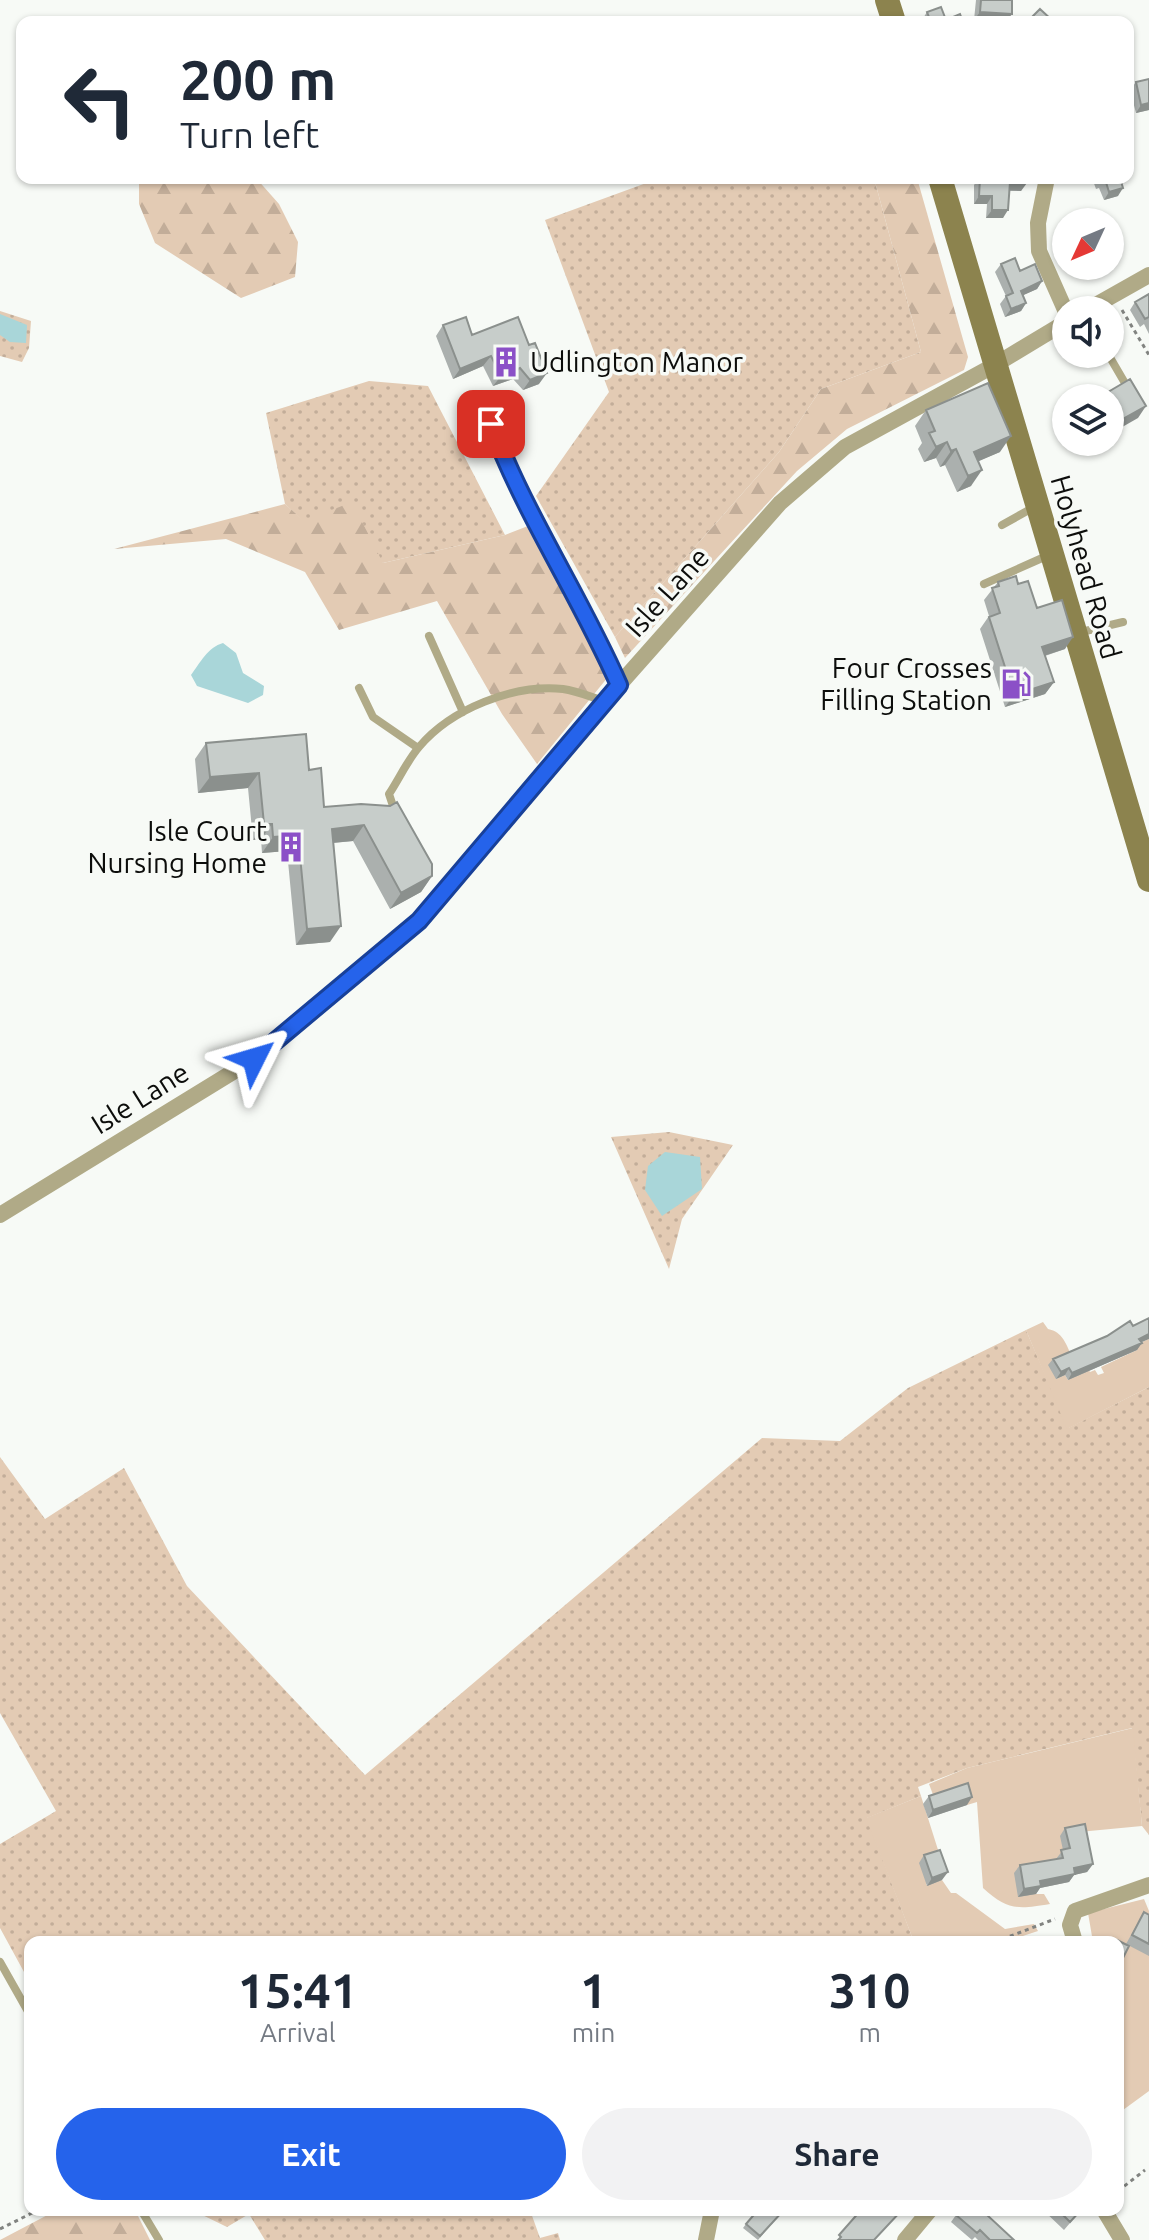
<!DOCTYPE html>
<style>
:root{--surface:#fff;--page:#f2f2f3;--text:#1f2937;--muted:#747a83;--accent:#2563eb}
body{margin:0;font-family:Ubuntu,sans-serif;background:var(--page);color:var(--text);height:100vh;display:flex;flex-direction:column;font-size:30px;white-space:nowrap}
*{box-sizing:border-box;margin:0}
p{font-size:26px;color:var(--muted)}
.icon{flex:none;width:44px;height:44px;fill:none;stroke:currentColor;stroke-width:2;stroke-linecap:round;stroke-linejoin:round}
.map{position:relative;flex:1;overflow:hidden}
.drawer{position:absolute;left:24px;top:1936px;width:1100px;height:280px;display:flex;flex-direction:column;background:var(--surface);border-radius:16px;box-shadow:0 2px 6px #0004}
.drawer>*{flex:none}
.guide{position:absolute;left:16px;top:16px;width:1118px;height:168px;border-radius:16px;box-shadow:0 2px 6px #0004;background:#fff;color:var(--text);overflow:hidden}
.needle{width:52px;rotate:226deg}
.controls{position:absolute;left:1052px;top:208px;display:grid;gap:16px}
.controls a{display:grid;place-items:center;width:72px;height:72px;border-radius:50%;background:var(--surface);box-shadow:0 2px 6px #0004;font-size:40px}
.pin{position:absolute;display:grid;place-items:center;width:68px;height:68px;color:#fff;margin:-34px;border-radius:16px;box-shadow:0 4px 12px #0006}
.me{position:absolute;width:88px;margin:-44px;rotate:50deg;stroke-linejoin:round;filter:drop-shadow(0 0 6px #0008)}
.turn{display:flex;align-items:center;gap:28px;height:168px;padding:0 32px;font-size:36px}
.turn .icon{width:104px;height:104px;stroke-width:2.5}
.turn b{display:block;font-size:56px;line-height:68px}
.eta{display:flex;justify-content:space-evenly;align-items:center;height:136px;text-align:center}
.eta b{font-size:48px;font-weight:700;line-height:56px}
.cta{display:flex;gap:16px;margin-top:auto;padding:16px 32px}
.cta a{flex:1;height:92px;border-radius:48px;background:var(--accent);color:#fff;font-size:32px;font-weight:700;line-height:92px;text-align:center}
.cta a+a{background:var(--page);color:var(--text)}
.map>svg:first-child{display:block}
.grass{fill:url(#grass-dots)}
.forest{fill:url(#forest-firs)}
.green{fill:#e3cbb4}
.water{fill:#a9d6d9}
.lines{fill:none;stroke-linecap:round;stroke-linejoin:round}
.path{stroke:#818380;stroke-width:3;stroke-dasharray:4 4;stroke-linecap:butt}
.lane{stroke:#b0aa87;stroke-width:8}
.street{stroke:#b0aa87;stroke-width:16}
.secondary{stroke:#8c834e;stroke-width:24}
.wall{fill:#abb0ae}
.shaded-wall{fill:#8b908d}
.building{fill:#c7cdca;stroke:#8b908d;stroke-width:2}
.route-casing{stroke:#184099;stroke-width:20}
.route{stroke:#2563eb;stroke-width:14}
.labels{text-anchor:middle;stroke-width:7;stroke-linejoin:round;paint-order:stroke}
.poi-label{font-size:28px;fill:#0c0d0b;stroke:#f7faf6;text-anchor:end}
.street-label{font-size:28px;fill:#0c0d0b;stroke:#f7faf6}
</style>
<div class="map">
<svg width="1149" height="2240" viewBox="0 0 1149 2240">
<defs>
<pattern id="grass-dots" width="8" height="8" patternUnits="userSpaceOnUse" patternTransform="scale(2)"><rect width="8" height="8" fill="#e3cbb4"/><path d="M2 2h.1M6 6h.1" fill="none" stroke="#c2ad99" stroke-width="1.8" stroke-linecap="round"/></pattern>
<pattern id="forest-firs" width="22" height="20" patternUnits="userSpaceOnUse" patternTransform="scale(2)"><rect width="22" height="20" fill="#e3cbb4"/><path d="M5 1l3.5 6h-7zM16 11l3.5 6h-7z" fill="#c2ad99"/></pattern>
</defs>
<rect width="100%" height="100%" fill="#f7faf6"/>
<path class="grass" d="M 660,178 L 874,178 L 921,352 L 821,389 L 779,452 L 615,637 L 536,496 L 609,392 L 545,220 Z
M 0,311 L 31,321 L 29,348 L 22,362 L 0,356 Z
M 369,381 L 428,386 L 505,535 L 383,563 L 303,521 L 285,504 L 266,413 Z
M 669,1132 L 733,1145 L 682,1219 L 669,1269 L 611,1137 Z
M 1026,1330 L 1068,1428 L 1149,1387 L 1149,1835 L 1142,1826 L 1132,1728 L 967,1768 L 918,1787 L 921,1796 L 867,1818 L 914,1942 L 30,1942 L 30,1983 L 0,1928 L 0,1844 L 56,1811 L 0,1713 L 0,1457 L 45,1519 L 124,1468 L 187,1586 L 365,1775 L 762,1438 L 840,1441 L 908,1388 Z
M 192,2210 L 530,2210 L 540,2238 L 558,2233 L 560,2240 L 265,2240 L 249,2214 L 227,2227 Z"/>
<path class="forest" d="M 139,178 L 256,178 L 279,204 L 298,242 L 295,277 L 241,298 L 155,243 L 139,204 Z
M 874,178 L 917,178 L 968,357 L 964,370 L 847,429 L 797,471 L 625,658 L 615,637 L 779,452 L 821,389 L 921,352 Z
M 352,502 L 383,563 L 505,535 L 528,526 L 608,677 L 537,764 L 502,714 L 437,601 L 339,630 L 305,572 L 226,539 L 114,549 L 285,504 L 304,521 Z
M 57,2210 L 135,2210 L 150,2240 L 0,2240 Z"/>
<path class="green" d="M 1043,1322 L 1048,1329 C 1063,1332 1066,1344 1072,1357 L 1056,1379 L 1065,1375 L 1068,1380 L 1088,1369 L 1090,1372 L 1095,1370 L 1098,1375 L 1104,1373 L 1101,1367 L 1137,1350 L 1135,1345 L 1149,1339 L 1149,1387 L 1067,1429 L 1026,1330 Z
M 1133,1728 L 1142,1826 L 1079,1832 L 1057,1867 L 1033,1878 L 1036,1894 L 1044,1894 L 1050,1904 C 1019,1909 1008,1911 983,1888 L 977,1802 L 967,1805 L 935,1800 L 929,1784 L 967,1768 Z
M 921,1796 L 939,1853 L 926,1885 L 942,1880 L 951,1893 L 956,1893 L 1005,1929 L 1034,1924 L 1038,1931 L 1005,1942 L 914,1942 L 866,1818 Z
M 1144,1899 L 1149,1911 L 1149,2091 L 1123,2110 L 1118,2083 L 1118,1942 L 1093,1942 L 1088,1913 Z"/>
<path class="water" d="M 0,314 L 27,325 L 26,343 L 10,342 L 0,335 Z
M 223,643 L 236,653 L 243,673 L 264,686 L 263,695 L 248,703 L 197,686 L 191,675 C 200,663 208,647 223,643 Z
M 665,1152 L 700,1157 L 702,1189 L 662,1216 L 645,1190 L 648,1166 Z"/>
<g class="lines">
<path class="path" d="M 1122,310 L 1149,355
M 995,1942 L 1055,1919
M 1118,2191 L 1145,2170
M 0,2229 L 38,2210"/>
<path class="lane" d="M 1108,354 L 1129,390
M 491,424 C 525,515 579,596 619,684
M 1002,525 L 1036,506
M 984,584 L 1049,555
M 1077,633 L 1123,622
M 429,636 L 463,712
M 359,688 L 373,717 L 418,748
M 395,812 L 389,794 C 399,779 407,761 419,747 C 451,709 513,684 563,689 C 577,691 591,697 604,701
M 0,1962 L 30,2015
M 141,2210 L 159,2240"/>
<path class="street" d="M 1047,178 L 1038,223 L 1039,251 L 1066,312
M 1087,310 L 1149,275
M 0,1215 L 254,1059 L 419,921 L 619,685 L 780,503 L 845,447 L 993,366 L 1066,322
M 1075,1942 L 1070,1925 L 1075,1911 L 1149,1885
M 1104,2210 L 1122,2240
M 706,2240 L 712,2210
M 905,2240 L 930,2210"/>
<path class="secondary" d="M 887,0 L 894,22
M 940,178 L 1149,880"/>
</g>
<path class="wall" d="M 976,0 L 1012,0 L 974,20 Z
M 927,12 L 946,20 L 963,22 L 922,22 L 922,20 Z
M 1149,79 L 1149,110 L 1136,113 L 1130,90 L 1136,82 Z
M 979,178 L 1027,178 L 1021,191 L 1009,191 L 1003,218 L 986,218 L 987,204 L 974,204 L 974,185 Z
M 1092,178 L 1120,178 L 1118,196 L 1104,200 L 1099,188 L 1096,189 Z
M 1066,237 L 1066,263 L 1064,263 L 1057,247 L 1063,239 Z
M 1001,264 L 1042,281 L 1037,289 L 1023,295 L 1026,303 L 1021,311 L 1005,317 L 1000,304 L 1006,296 L 995,272 Z
M 1149,294 L 1149,334 L 1144,324 L 1140,327 L 1130,310 L 1135,302 Z
M 518,317 L 539,384 L 523,390 L 513,379 L 493,386 L 483,366 L 453,379 L 436,336 L 443,325 L 472,335 Z
M 926,410 L 1000,452 L 978,461 L 971,486 L 957,492 L 945,465 L 940,467 L 936,458 L 924,462 L 918,449 L 922,443 L 915,426 Z
M 1079,442 L 1096,442 L 1083,449 Z
M 998,582 L 1018,584 L 1037,608 L 1065,649 L 1045,656 L 1054,682 L 1045,694 L 1005,707 L 980,629 L 989,616 L 984,600 Z
M 206,743 L 309,770 L 324,807 L 361,804 L 432,876 L 421,892 L 390,909 L 353,841 L 333,843 L 330,942 L 296,945 L 287,851 L 262,853 L 261,839 L 253,840 L 248,788 L 198,793 L 195,759 Z
M 1141,1342 L 1137,1350 L 1068,1380 L 1065,1375 L 1056,1379 L 1048,1365 L 1053,1359 Z
M 929,1796 L 967,1805 L 928,1818 L 923,1804 Z
M 1065,1828 L 1093,1864 L 1087,1872 L 1074,1875 L 1069,1882 L 1040,1888 L 1036,1894 L 1018,1897 L 1014,1873 L 1020,1865 L 1056,1859 L 1063,1850 L 1060,1836 Z
M 924,1855 L 942,1880 L 927,1886 L 919,1863 Z
M 1144,1912 L 1149,1915 L 1149,1956 L 1126,1944 Z
M 784,2210 L 758,2240 L 743,2228 L 746,2224 Z
M 1043,2210 L 1081,2210 L 1064,2230 Z
M 956,2215 L 987,2216 L 1014,2240 L 978,2240 L 975,2237 L 972,2240 L 951,2222 Z"/>
<path class="shaded-wall" d="M 980,12 L 1012,14 L 1006,22 L 974,20 Z
M 1149,103 L 1149,110 L 1136,113 L 1141,105 Z
M 1010,182 L 1027,183 L 1021,191 L 1004,190 Z
M 1123,188 L 1118,196 L 1104,200 L 1109,192 Z
M 979,196 L 992,196 L 987,204 L 974,204 Z
M 992,210 L 1008,210 L 1003,218 L 986,218 Z
M 1042,281 L 1037,289 L 1015,299 L 1021,291 Z
M 1026,303 L 1021,311 L 1005,317 L 1011,309 Z
M 491,356 L 483,366 L 453,379 L 460,369 Z
M 520,368 L 513,379 L 493,386 L 501,376 Z
M 547,373 L 539,384 L 523,390 L 530,380 Z
M 1146,406 L 1138,418 L 1110,434 L 1110,426 Z
M 1011,436 L 1000,452 L 963,468 L 974,452 Z
M 947,442 L 936,458 L 924,462 L 936,447 Z
M 1088,442 L 1096,442 L 1083,449 Z
M 956,449 L 945,465 L 940,467 L 951,451 Z
M 982,470 L 971,486 L 957,492 L 968,476 Z
M 1073,637 L 1065,649 L 1034,659 L 1042,647 Z
M 1054,682 L 1045,694 L 1005,707 L 1014,695 Z
M 259,773 L 248,788 L 198,793 L 210,777 Z
M 264,824 L 272,824 L 261,839 L 253,840 Z
M 364,825 L 353,841 L 320,844 L 332,829 Z
M 298,835 L 287,851 L 262,853 L 273,837 Z
M 432,876 L 421,892 L 390,909 L 401,893 Z
M 341,926 L 330,942 L 296,945 L 307,929 Z
M 1149,1334 L 1149,1339 L 1135,1345 L 1139,1339 Z
M 1142,1343 L 1137,1350 L 1068,1380 L 1072,1373 Z
M 1069,1368 L 1065,1375 L 1056,1379 L 1061,1372 Z
M 972,1797 L 967,1805 L 928,1818 L 933,1810 Z
M 1093,1864 L 1087,1872 L 1074,1875 L 1069,1882 L 1040,1888 L 1036,1894 L 1018,1897 L 1024,1889 L 1040,1881 L 1074,1868 Z
M 948,1872 L 942,1880 L 927,1886 L 932,1878 Z"/>
<path class="building" d="M 981,0 L 1012,0 L 1012,14 L 980,12 Z
M 941,7 L 946,20 L 960,14 L 963,22 L 931,22 L 927,12 Z
M 1040,9 L 1054,22 L 1027,22 Z
M 1149,79 L 1149,103 L 1141,105 L 1136,82 Z
M 980,178 L 1027,178 L 1027,183 L 1010,182 L 1008,210 L 992,210 L 992,196 L 979,196 Z
M 1101,178 L 1120,178 L 1123,188 L 1109,192 L 1105,179 L 1102,180 Z
M 1087,214 L 1090,222 L 1074,222 L 1073,220 Z
M 1015,258 L 1020,271 L 1035,264 L 1042,281 L 1021,291 L 1026,303 L 1011,309 L 1006,296 L 1013,293 L 1001,264 Z
M 1149,294 L 1149,317 L 1145,319 L 1135,302 Z
M 466,317 L 472,335 L 518,317 L 529,345 L 535,343 L 547,373 L 530,380 L 520,368 L 501,376 L 491,356 L 460,369 L 443,325 Z
M 1130,379 L 1146,406 L 1110,426 L 1110,398 L 1098,398 Z
M 988,383 L 1011,436 L 974,452 L 982,470 L 968,476 L 956,449 L 951,451 L 947,442 L 936,447 L 929,433 L 935,431 L 926,410 Z
M 1016,576 L 1018,584 L 1028,581 L 1037,608 L 1062,600 L 1073,637 L 1042,647 L 1054,682 L 1014,695 L 989,617 L 1000,613 L 992,588 L 999,586 L 998,582 Z
M 306,734 L 309,770 L 321,768 L 324,807 L 361,804 L 390,806 L 397,802 L 432,864 L 432,876 L 401,893 L 364,825 L 332,829 L 341,926 L 307,929 L 298,835 L 273,837 L 272,824 L 264,824 L 259,773 L 210,777 L 206,743 Z
M 1149,1318 L 1149,1334 L 1139,1339 L 1142,1343 L 1072,1373 L 1069,1368 L 1061,1372 L 1053,1359 L 1107,1336 L 1130,1321 L 1133,1326 Z
M 968,1783 L 972,1797 L 933,1810 L 929,1796 Z
M 1085,1824 L 1093,1864 L 1074,1868 L 1075,1874 L 1040,1881 L 1041,1886 L 1024,1889 L 1020,1865 L 1063,1858 L 1061,1850 L 1070,1848 L 1065,1828 Z
M 940,1850 L 948,1872 L 932,1878 L 924,1855 Z
M 1144,1912 L 1149,1915 L 1149,1944 L 1132,1935 Z
M 1117,1940 L 1129,1946 L 1120,1964 L 1118,1963 L 1118,1942 L 1116,1942 Z
M 758,2210 L 784,2210 L 760,2236 L 746,2224 Z
M 861,2210 L 869,2210 L 872,2212 L 874,2210 L 902,2210 L 874,2240 L 838,2240 L 841,2237 L 839,2235 Z
M 961,2210 L 991,2210 L 987,2215 L 1014,2240 L 990,2240 L 980,2230 L 977,2233 L 956,2215 Z
M 1058,2210 L 1081,2210 L 1070,2222 Z"/>
<g class="lines">
<g class="route-casing">
<path id="route" d="M 254,1059 L 419,921 L 619,685 C 580,596 525,515 491,424"/>
</g>
<use href="#route" class="route"/>
</g>
<defs>
<g id="building-bare" transform="scale(2.4)"><path d="M-4-6H4V6H1V3H-1V6H-4ZM-2.5-4.3h1.7v1.8h-1.7ZM.8-4.3h1.7v1.8H.8ZM-2.5-1h1.7V.8h-1.7ZM.8-1h1.7V.8H.8Z" fill="#8b50c7" stroke="#f7faf6" stroke-width="2.5" paint-order="stroke"/></g>
<g id="fuel-bare" transform="scale(2.4)"><path d="M-5.5-6h7V0h2V4h1.3V-2.5L3-4.5l.8-.8L6-3V5H2.5V1h-1V6h-7ZM-4.2-4.7v3.2H.2V-4.7Z" fill="#8b50c7" stroke="#f7faf6" stroke-width="2.5" paint-order="stroke"/></g>
</defs>
<g fill-rule="evenodd">
<use href="#building-bare" x="506" y="362"/>
<use href="#fuel-bare" x="1016" y="684"/>
<use href="#building-bare" x="291" y="847"/>
</g>
<g class="labels">
<g class="poi-label">
<text x="530" y="372" text-anchor="start">Udlington Manor</text>
<text x="992" y="678">Four Crosses<tspan x="992" dy="32">Filling Station</tspan></text>
<text x="267" y="841">Isle Court<tspan x="267" dy="32">Nursing Home</tspan></text>
</g>
<g class="street-label">
<text transform="translate(1086 567) rotate(74)" y="10">Holyhead Road</text>
<text transform="translate(667 592) rotate(-48)" y="10">Isle Lane</text>
<text transform="translate(140 1098) rotate(-32)" y="10">Isle Lane</text>
</g>
</g>
</svg>
<div class="controls">
<a><svg class="needle" viewBox="-14 -14 28 28"><path d="M0-13l5 13h-10z" fill="#e53935"/><path d="M0 13l5-13h-10z" fill="#747a83"/></svg></a>
<a><svg class="icon" aria-label="sound" viewBox="0 0 24 24"><path d="M4 9h4l5-4v14l-5-4H4zM17 9q2 3 0 6"/></svg></a>
<a><svg class="icon" aria-label="layers" viewBox="0 0 24 24"><path d="M12 4l9 5-9 5-9-5zM3 14l9 5 9-5"/></svg></a>
</div>
<div class="pin" style="left:491px;top:424px;background:#d93025"><svg class="icon" aria-label="arrive" viewBox="0 0 24 24"><path d="M6 21V4h12l-3 4 3 4H6"/></svg></div>
<svg class="me" style="left:254px;top:1059px" viewBox="-20 -20 40 40"><path d="M0-17L14 15 0 8-14 15z" fill="#2563eb" stroke="#fff" stroke-width="4"/></svg>
<div class="guide">
<div class="turn"><svg class="icon" aria-label="left" viewBox="0 0 24 24"><path d="M17 20v-9H6M10 6l-5 5 5 5"/></svg><div><b>200 m</b>Turn left</div></div>
</div>
<section class="drawer">
<div class="eta">
<div><b>15:41</b><p>Arrival</p></div>
<div><b>1</b><p>min</p></div>
<div><b>310</b><p>m</p></div>
</div>
<div class="cta"><a>Exit</a><a>Share</a></div>
</section>
</div>
